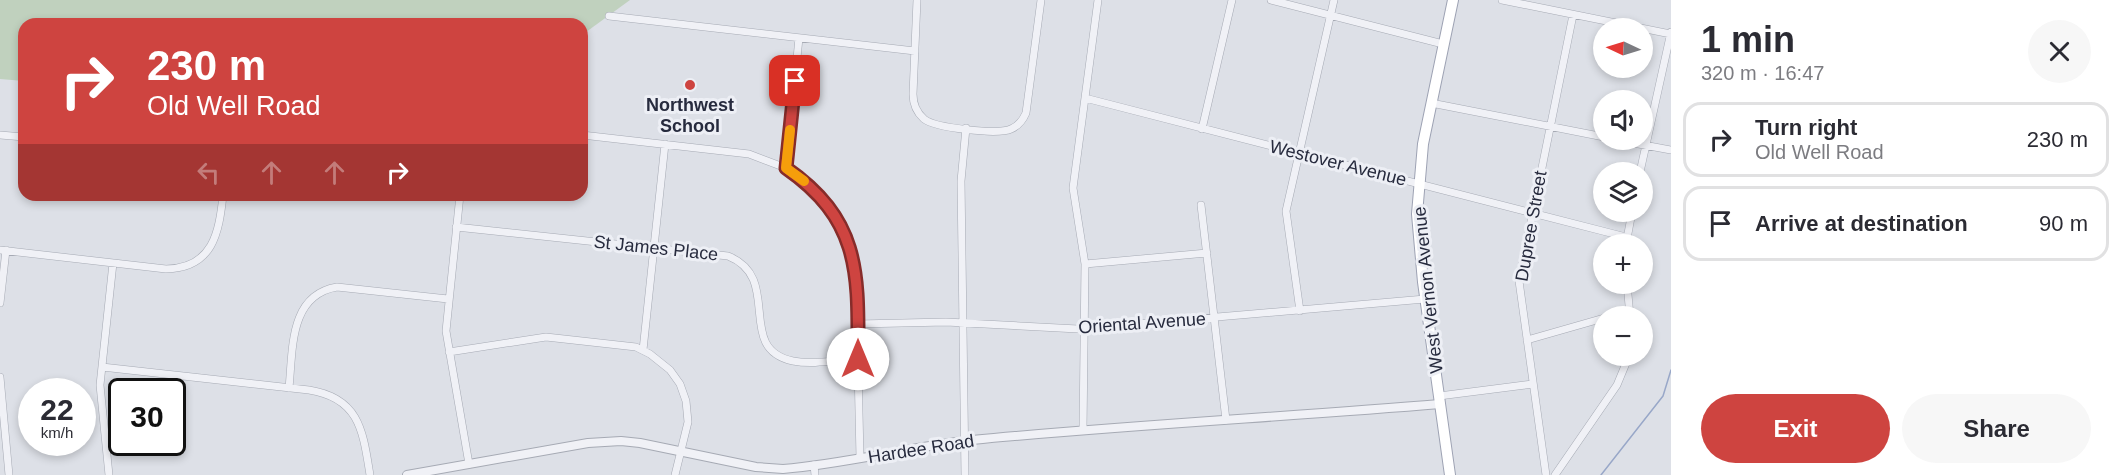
<!DOCTYPE html>
<meta charset="utf-8">
<style>
:root{--surface:#fff;--page:#f7f7f7;--text:#2b2b33;--muted:#7c7c81;--line:#e1e1e2;--accent:#ce4440}
body{margin:0;font-family:Arial,sans-serif;background:var(--page);color:var(--text);height:100vh;display:flex;flex-direction:column;font-size:22px;white-space:nowrap}
*{box-sizing:border-box;margin:0}
p{font-size:20px;color:var(--muted)}
.icon{flex:none;width:33px;height:33px;fill:none;stroke:currentColor;stroke-width:2;stroke-linecap:round;stroke-linejoin:round}
.map{position:relative;flex:1;overflow:hidden}
.side{display:flex;flex-direction:column;background:var(--surface);width:450px}
.side>*{flex:none}
.banner{position:absolute;left:18px;top:18px;width:570px;height:183px;border-radius:18px;box-shadow:0 3px 9px #0003;background:#ce4440;color:#fff;overflow:hidden}
.needle{width:39px;rotate:274deg}
.buttons{position:absolute;left:1593px;top:18px;display:grid;gap:12px}
.buttons a{display:grid;place-items:center;width:60px;height:60px;border-radius:50%;background:var(--surface);box-shadow:0 3px 9px #0003;font-size:30px}
.speed{position:absolute;left:18px;top:378px;display:flex;gap:12px;font-size:30px;font-weight:700;text-align:center}
.speed>*{display:grid;place-content:center;width:78px;height:78px;border-radius:50%;background:var(--surface);box-shadow:0 3px 9px #0003;line-height:1}
.speed small{font-size:15px;font-weight:400}
.speed .limit{border:3px solid #111;border-radius:9px;background:#fff;color:#111}
.pin{position:absolute;display:grid;place-items:center;width:51px;height:51px;color:#fff;margin:-26px;border-radius:12px;box-shadow:0 3px 9px #0006}
.me{position:absolute;width:66px;margin:-33px;rotate:0deg;stroke-linejoin:round;filter:drop-shadow(0 0 4px #0008)}
.turn{display:flex;align-items:center;gap:21px;height:126px;padding:0 30px;font-size:27px}
.turn .icon{width:78px;height:78px;stroke-width:2.5}
.turn b{display:block;font-size:42px;line-height:51px}
.lanes{display:flex;align-items:center;height:57px;padding:0 30px;background:#0003;justify-content:center;gap:30px;direction:ltr}
.lanes .off{opacity:.35}
.round{display:grid;place-items:center;flex:none;width:63px;height:63px;border-radius:32px;background:var(--page)}
.summary{display:flex;align-items:center;justify-content:space-between;height:102px;padding:0 30px}
h1{font-size:36px;font-weight:600;line-height:45px}
.primary-button{display:flex;gap:12px;margin-top:auto;padding:12px 30px}
.primary-button a{flex:1;height:69px;border-radius:36px;background:var(--accent);color:#fff;font-size:24px;font-weight:600;line-height:69px;text-align:center}
.primary-button a+a{background:var(--page);color:var(--text)}
ul{padding:0;list-style:none}
li{display:flex;align-items:center;gap:18px;height:75px;margin:0 12px 9px;padding:0 18px;border:3px solid var(--line);border-radius:18px}
li div{flex:1}
li b{display:block;font-size:22px}
li em{font-style:normal}
main{display:flex;flex:1;min-height:0}
.map>svg:first-child{display:block}
.green{fill:#c0d1be}
.lines{fill:none;stroke-linecap:round;stroke-linejoin:round}
.stream{stroke:#98a7c8;stroke-width:1.5}
.minor-casing{stroke:#a6aab4;stroke-width:8}
.tertiary-casing{stroke:#a6aab4;stroke-width:10}
.primary-casing{stroke:#9da2b3;stroke-width:12}
.minor{stroke:#f0f1f6;stroke-width:7}
.tertiary{stroke:#f0f1f6;stroke-width:8}
.primary{stroke:#fff;stroke-width:10}
.route-casing{stroke:#862c2a;stroke-width:15}
.route{stroke:#ce4440;stroke-width:10}
.slow{stroke:#f59e0b;stroke-width:10}
.poi-dot{fill:#ce4440;stroke:#edeff5;stroke-width:2}
.labels{text-anchor:middle;stroke-width:6;stroke-linejoin:round;paint-order:stroke}
.poi-label{font-size:18px;font-weight:bold;fill:#272b3e;stroke:#edeff5}
.street-label{font-size:18px;fill:#272b3e;stroke:#edeff5}
</style>
<main>
<div class="map">
<svg width="1671" height="475" viewBox="0 0 1671 475">
<rect width="100%" height="100%" fill="#dde0e7"/>
<path class="green" d="M 0,0 L 630,0 L 582,35 L 582,24 L 24,24 L 24,81 L 0,79 Z"/>
<g class="lines">
<path class="stream" d="M 1601,475 L 1663,396 L 1671,370"/>
<g class="minor-casing">
<path id="minor" d="M 917,0 L 913,94 C 913,104 916,112 924,119 C 935,128 998,135 1011,129 C 1018,126 1023,120 1026,113 L 1041,0
M 1271,0 L 1443,44
M 1502,0 L 1671,34
M 609,16 L 915,51
M 1085,98 L 1626,237
M 1431,103 L 1604,137
M 1202,129 L 1232,0
M 0,135 L 24,137
M 582,135 L 749,154 L 786,168 L 816,192 L 827,205 L 847,238 L 856,275 L 860,458
M 1617,140 L 1671,150
M 786,168 L 799,38
M 1640,172 L 1671,32
M 460,195 L 446,331 L 469,464
M 1201,205 L 1226,420
M 456,227 L 728,256 C 784,278 734,349 793,361 C 813,365 837,360 858,359
M 1626,244 L 1632,212
M 0,250 L 166,269 C 213,268 219,233 223,195
M 1085,264 L 1207,253
M 1627,284 L 1630,316
M 0,303 L 6,250
M 1300,311 L 1286,211 L 1334,0
M 1608,316 L 1628,311
M 858,324 L 946,322 L 1078,329 L 1425,299
M 1527,340 L 1604,318
M 643,350 L 665,144
M 449,352 L 546,337 L 636,347 L 650,354 L 670,370 L 680,384 L 686,401 L 688,422 L 675,475
M 102,367 L 309,390 C 360,398 363,432 370,475
M 0,377 L 9,475
M 289,388 C 293,349 289,295 337,287 L 448,299
M 1439,396 L 1533,384
M 1083,430 L 1085,264 L 1073,188 L 1098,0
M 814,465 L 815,475
M 109,475 L 100,385 L 113,263
M 965,475 L 961,181 L 966,128
M 1546,475 L 1519,281 L 1573,15
M 1555,475 L 1617,385 L 1629,356"/>
</g>
<g class="tertiary-casing">
<path id="tertiary" d="M 407,475 L 588,443 L 621,441 L 640,443 L 756,467 L 783,469 C 846,464 909,447 972,440 C 1128,425 1284,417 1440,404"/>
</g>
<g class="primary-casing">
<path id="primary" d="M 1450,475 L 1423,282 L 1417,214 L 1423,144 L 1453,0"/>
</g>
<use href="#minor" class="minor"/>
<use href="#tertiary" class="tertiary"/>
<use href="#primary" class="primary"/>
</g>
<g class="lines">
<g class="route-casing">
<path id="route" d="M 795,81 L 786,168 C 862,221 858,275 858,359"/>
</g>
<use href="#route" class="route"/>
<path class="slow" d="M 790,130 L 786,168 L 804,181"/>
</g>
<circle class="poi-dot" cx="690" cy="85" r="6"/>
<g class="labels">
<g class="poi-label">
<text x="690" y="111">Northwest<tspan x="690" dy="21">School</tspan></text>
</g>
<g class="street-label">
<text transform="translate(1338 163) rotate(14)" y="6">Westover Avenue</text>
<text transform="translate(1531 226) rotate(-80)" y="6">Dupree Street</text>
<text transform="translate(656 248) rotate(6)" y="6">St James Place</text>
<text transform="translate(1428 290) rotate(-96)" y="6">West Vernon Avenue</text>
<text transform="translate(1142 323) rotate(-4)" y="6">Oriental Avenue</text>
<text transform="translate(921 449) rotate(-9)" y="6">Hardee Road</text>
</g>
</g>
</svg>
<div class="buttons">
<a><svg class="needle" viewBox="-14 -14 28 28"><path d="M0-13l5 13h-10z" fill="#e53935"/><path d="M0 13l5-13h-10z" fill="#7c7c81"/></svg></a>
<a><svg class="icon" aria-label="sound" viewBox="0 0 24 24"><path d="M4 9h4l5-4v14l-5-4H4zM17 9q2 3 0 6"/></svg></a>
<a><svg class="icon" aria-label="layers" viewBox="0 0 24 24"><path d="M12 4l9 5-9 5-9-5zM3 14l9 5 9-5"/></svg></a>
<a>+</a>
<a>−</a>
</div>
<div class="speed"><div>22<small>km/h</small></div><div class="limit">30</div></div>
<div class="pin" style="left:795px;top:81px;background:#d93025"><svg class="icon" aria-label="arrive" viewBox="0 0 24 24"><path d="M6 21V4h12l-3 4 3 4H6"/></svg></div>
<svg class="me" style="left:858px;top:359px" viewBox="-20 -20 40 40"><circle r="19" fill="#fff"/><path d="M0-13L10 11 0 6-10 11z" fill="#ce4440"/></svg>
<div class="banner">
<div class="turn"><svg class="icon" aria-label="right" viewBox="0 0 24 24"><path d="M7 20v-9h11M14 6l5 5-5 5"/></svg><div><b>230 m</b>Old Well Road</div></div>
<div class="lanes"><svg class="icon off" aria-label="left" viewBox="0 0 24 24"><path d="M17 20v-9H6M10 6l-5 5 5 5"/></svg><svg class="icon off" aria-label="ahead" viewBox="0 0 24 24"><path d="M12 20V5M6 11l6-6 6 6"/></svg><svg class="icon off" aria-label="ahead" viewBox="0 0 24 24"><path d="M12 20V5M6 11l6-6 6 6"/></svg><svg class="icon" aria-label="right" viewBox="0 0 24 24"><path d="M7 20v-9h11M14 6l5 5-5 5"/></svg></div>
</div>
</div>
<section class="side">
<div class="summary"><div><h1>1 min</h1><p>320 m · 16:47</p></div><a class="round"><svg class="icon" aria-label="close" viewBox="0 0 24 24"><path d="M6 6l12 12M18 6L6 18"/></svg></a></div>
<ul>
<li><svg class="icon" aria-label="right" viewBox="0 0 24 24"><path d="M7 20v-9h11M14 6l5 5-5 5"/></svg><div><b>Turn right</b><p>Old Well Road</p></div><em>230 m</em></li>
<li><svg class="icon" aria-label="arrive" viewBox="0 0 24 24"><path d="M6 21V4h12l-3 4 3 4H6"/></svg><div><b>Arrive at destination</b></div><em>90 m</em></li>
</ul>
<div class="primary-button"><a>Exit</a><a>Share</a></div>
</section>
</main>
